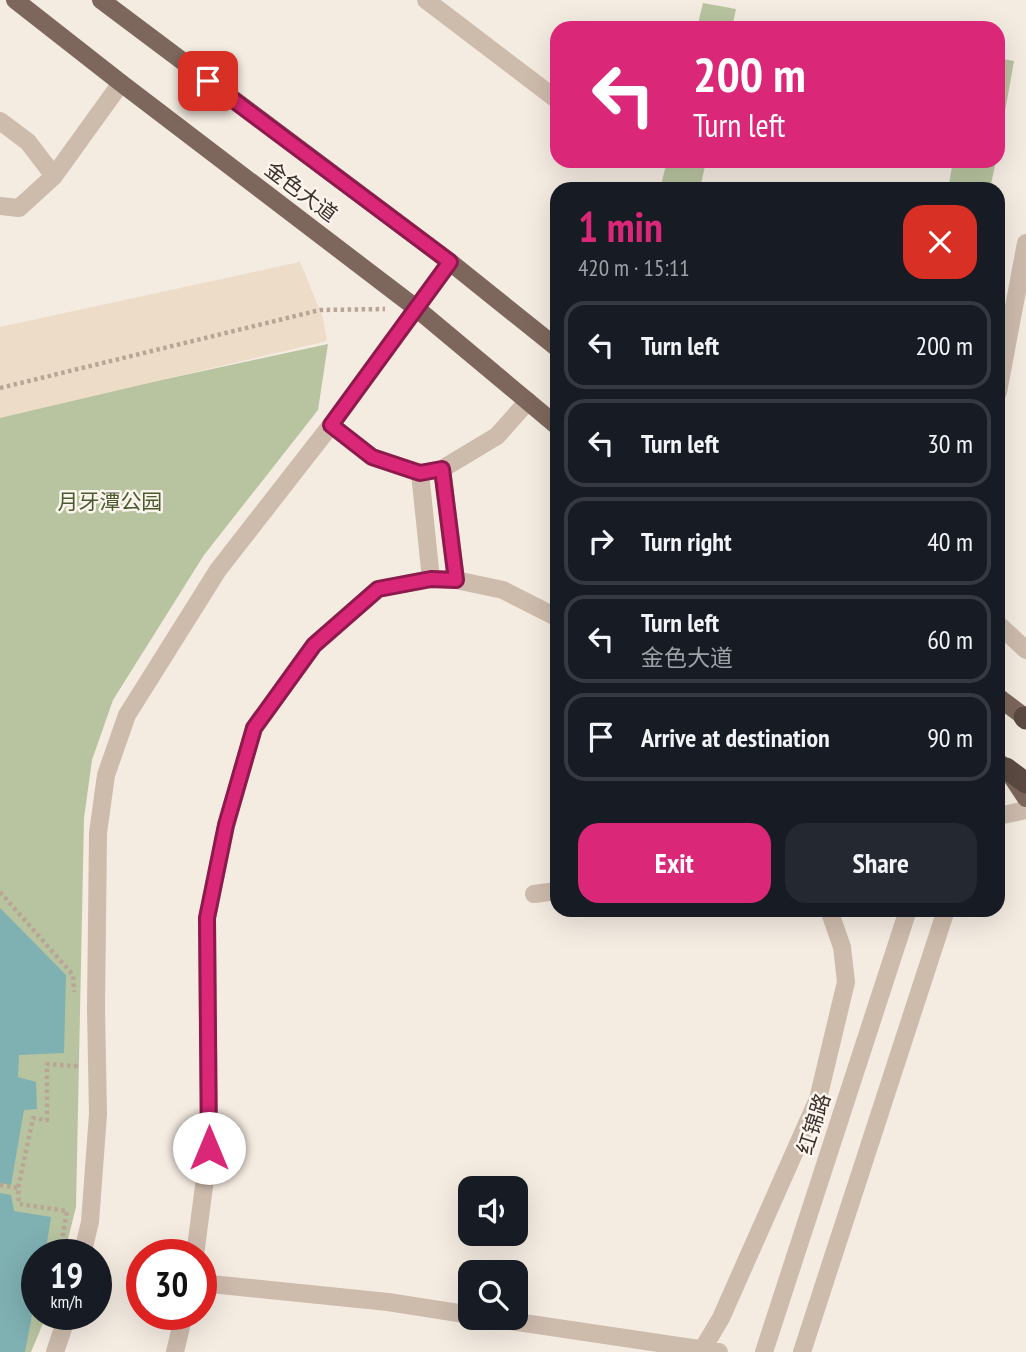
<!DOCTYPE html>
<meta charset="utf-8">
<style>
:root{--surface:#171b24;--page:#242831;--text:#f1f3f6;--muted:#9ea1a6;--line:#363941;--accent:#db2777}
body{margin:0;font-family:"PT Sans Narrow","Noto Sans SC",sans-serif;background:var(--page);color:var(--text);height:100vh;display:flex;flex-direction:column;font-size:26px;white-space:nowrap}
*{box-sizing:border-box;margin:0}
p{font-size:23px;color:var(--muted)}
.icon{flex:none;width:38px;height:38px;fill:none;stroke:currentColor;stroke-width:2;stroke-linecap:round;stroke-linejoin:round}
.map{position:relative;flex:1;overflow:hidden}
.drawer{position:absolute;left:550px;top:182px;width:455px;height:735px;display:flex;flex-direction:column;background:var(--surface);border-radius:21px;box-shadow:0 7px 28px #0002}
.drawer>*{flex:none}
.guide{position:absolute;left:550px;top:21px;width:455px;height:147px;border-radius:21px;box-shadow:0 7px 28px #0002;background:#db2777;color:#fff;overflow:hidden}
.buttons{position:absolute;left:458px;top:1176px;display:grid;gap:14px}
.buttons a{display:grid;place-items:center;width:70px;height:70px;border-radius:14px;background:var(--surface);box-shadow:0 7px 28px #0002;font-size:35px}
.speed{position:absolute;left:21px;top:1239px;display:flex;gap:14px;font-size:35px;font-weight:700;text-align:center}
.speed>*{display:grid;place-content:center;width:91px;height:91px;border-radius:50%;background:var(--surface);box-shadow:0 7px 28px #0002;line-height:1}
.speed small{font-size:18px;font-weight:400}
.speed .limit{border:10px solid #d22;background:#fff;color:#111}
.pin{position:absolute;display:grid;place-items:center;width:60px;height:60px;color:#fff;margin:-30px;border-radius:14px;box-shadow:0 4px 10px #0006}
.me{position:absolute;width:77px;margin:-38px;rotate:0deg;stroke-linejoin:round;filter:drop-shadow(0 0 5px #0008)}
.turn{display:flex;align-items:center;gap:24px;height:147px;padding:0 28px;font-size:32px}
.turn .icon{width:91px;height:91px;stroke-width:2.5}
.turn b{display:block;font-size:49px;line-height:60px}
.round{display:grid;place-items:center;flex:none;width:74px;height:74px;border-radius:21px;background:var(--page)}
.summary{display:flex;align-items:center;justify-content:space-between;height:119px;padding:0 28px}
h1{font-size:42px;font-weight:800;line-height:52px;color:var(--accent)}
.button{display:flex;gap:14px;margin-top:auto;padding:14px 28px}
.button a{flex:1;height:80px;border-radius:21px;background:var(--accent);color:#fff;font-size:28px;font-weight:800;line-height:80px;text-align:center}
.button a+a{background:var(--page);color:var(--text)}
ul{padding:0;list-style:none}
li{display:flex;align-items:center;gap:21px;height:88px;margin:0 14px 10px;padding:0 14px;border:4px solid var(--line);border-radius:21px}
li div{flex:1}
li b{display:block;font-size:26px}
li em{font-style:normal}
.map>svg:first-child{display:block}
.green{fill:#b8c4a0}
.plaza{fill:#ecdcc8}
.water{fill:#7fb0b2}
.lines{fill:none;stroke-linecap:round;stroke-linejoin:round}
.path{stroke:#b9a596;stroke-width:4.5;stroke-dasharray:3.5 3.5;stroke-linecap:butt}
.minor{stroke:#cdbbac;stroke-width:18}
.major{stroke:#7d675c;stroke-width:18}
.highway{stroke:#5c4a42;stroke-width:21}
.route-casing{stroke:#8e194d;stroke-width:18}
.route{stroke:#db2777;stroke-width:12}
.labels{text-anchor:middle;stroke-width:5;stroke-linejoin:round;paint-order:stroke}
.street-label{font-size:21px;fill:#3b302b;stroke:#fbf5ee}
.park-label{font-size:21px;fill:#4a5a2e;stroke:#fbf5ee}
</style>
<div class="map">
<svg width="1026" height="1352" viewBox="0 0 1026 1352">
<rect width="100%" height="100%" fill="#f4ebe1"/>
<path class="green" d="M 703,3 L 736,9 L 732,28 L 697,28 Z
M 998,58 L 1014,61 L 998,151 Z
M 667,161 L 706,161 L 700,189 L 660,189 Z
M 953,161 L 996,161 L 990,189 L 948,189 Z
M 328,344 L 318,410 L 204,555 L 113,700 L 92,760 L 84,818 L 76,1207 L 64,1255 L 37,1255 L 37,1314 L 47,1314 L 31,1352 L 0,1352 L 0,415 Z"/>
<path class="plaza" d="M 300,262 L 323,318 L 327,341 L 0,418 L 0,327 Z"/>
<path class="water" d="M 0,908 L 66,975 L 64,1053 L 19,1055 L 18,1077 L 36,1082 L 37,1109 L 24,1110 L 11,1185 L 0,1183 Z
M 0,1193 L 11,1195 L 14,1211 L 51,1217 L 45,1255 L 37,1255 L 37,1289 L 25,1352 L 0,1352 Z"/>
<g class="lines">
<path class="path" d="M 0,388 L 320,310 L 385,309
M 0,892 L 73,975 L 74,992
M 0,1185 L 18,1188
M 65,1253 L 60,1252 L 67,1211 L 19,1204 L 18,1188 L 33,1118 L 47,1120 L 47,1064 L 76,1066 L 76,1064"/>
<path class="minor" d="M 426,0 L 556,99
M 0,121 L 28,142 L 54,176
M 0,206 L 19,208 L 54,176 L 121,83
M 998,392 L 1026,243
M 331,425 L 372,457 L 420,473 L 442,469 L 497,436 L 528,401
M 442,469 L 456,580
M 420,473 L 431,579
M 998,624 L 1026,650
M 998,816 L 1026,810
M 534,894 L 556,891
M 82,1255 L 90,1222 L 98,1114 L 96,1009 L 98,833 L 106,775 L 127,715 L 218,570 L 331,425 L 450,262
M 195,1255 L 209,1148 L 207,918 L 226,826 L 254,728 L 314,645 L 378,589 L 431,579 L 456,580 L 503,590 L 556,617
M 201,1283 L 388,1302 L 471,1315
M 490,1318 L 719,1352
M 702,1350 L 721,1318 L 818,1099 L 846,982 L 842,947 L 829,910
M 55,1352 L 68,1314
M 175,1352 L 184,1314
M 764,1352 L 908,910
M 802,1352 L 946,910"/>
<path class="major" d="M 15,0 L 121,83 L 416,308 L 556,425
M 101,0 L 450,262 L 556,347
M 998,697 L 1026,718
M 998,762 L 1006,768 L 1026,798"/>
<path class="highway" d="M 1024,717 L 1026,719
M 1006,768 L 1026,783"/>
</g>
<g class="lines">
<g class="route-casing">
<path id="route" d="M 208,81 L 450,262 L 331,425 L 372,457 L 420,473 L 442,469 L 456,580 L 431,579 L 378,589 L 314,645 L 254,728 L 226,825 L 207,918 L 209,1148"/>
</g>
<use href="#route" class="route"/>
</g>
<g class="labels">
<g class="street-label">
<text transform="translate(301 192) rotate(37)" y="7">金色大道</text>
<text transform="translate(814 1124) rotate(-72)" y="7">红锦路</text>
</g>
<g class="park-label">
<text x="110" y="509">月牙潭公园</text>
</g>
</g>
</svg>
<div class="buttons">
<a><svg class="icon" aria-label="sound" viewBox="0 0 24 24"><path d="M4 9h4l5-4v14l-5-4H4zM17 9q2 3 0 6"/></svg></a>
<a><svg class="icon" aria-label="search" viewBox="0 0 24 24"><circle cx="10" cy="10" r="6"/><path d="M15 15l6 6"/></svg></a>
</div>
<div class="speed"><div>19<small>km/h</small></div><div class="limit">30</div></div>
<div class="pin" style="left:208px;top:81px;background:#d93025"><svg class="icon" aria-label="arrive" viewBox="0 0 24 24"><path d="M6 21V4h12l-3 4 3 4H6"/></svg></div>
<svg class="me" style="left:209px;top:1148px" viewBox="-20 -20 40 40"><circle r="19" fill="#fff"/><path d="M0-13L10 11 0 6-10 11z" fill="#db2777"/></svg>
<div class="guide">
<div class="turn"><svg class="icon" aria-label="left" viewBox="0 0 24 24"><path d="M17 20v-9H6M10 6l-5 5 5 5"/></svg><div><b>200 m</b>Turn left</div></div>
</div>
<section class="drawer">
<div class="summary"><div><h1>1 min</h1><p>420 m · 15:11</p></div><a class="round" style="background:#d93025;color:#fff"><svg class="icon" aria-label="close" viewBox="0 0 24 24"><path d="M6 6l12 12M18 6L6 18"/></svg></a></div>
<ul>
<li><svg class="icon" aria-label="left" viewBox="0 0 24 24"><path d="M17 20v-9H6M10 6l-5 5 5 5"/></svg><div><b>Turn left</b></div><em>200 m</em></li>
<li><svg class="icon" aria-label="left" viewBox="0 0 24 24"><path d="M17 20v-9H6M10 6l-5 5 5 5"/></svg><div><b>Turn left</b></div><em>30 m</em></li>
<li><svg class="icon" aria-label="right" viewBox="0 0 24 24"><path d="M7 20v-9h11M14 6l5 5-5 5"/></svg><div><b>Turn right</b></div><em>40 m</em></li>
<li><svg class="icon" aria-label="left" viewBox="0 0 24 24"><path d="M17 20v-9H6M10 6l-5 5 5 5"/></svg><div><b>Turn left</b><p>金色大道</p></div><em>60 m</em></li>
<li><svg class="icon" aria-label="arrive" viewBox="0 0 24 24"><path d="M6 21V4h12l-3 4 3 4H6"/></svg><div><b>Arrive at destination</b></div><em>90 m</em></li>
</ul>
<div class="button"><a>Exit</a><a>Share</a></div>
</section>
</div>
